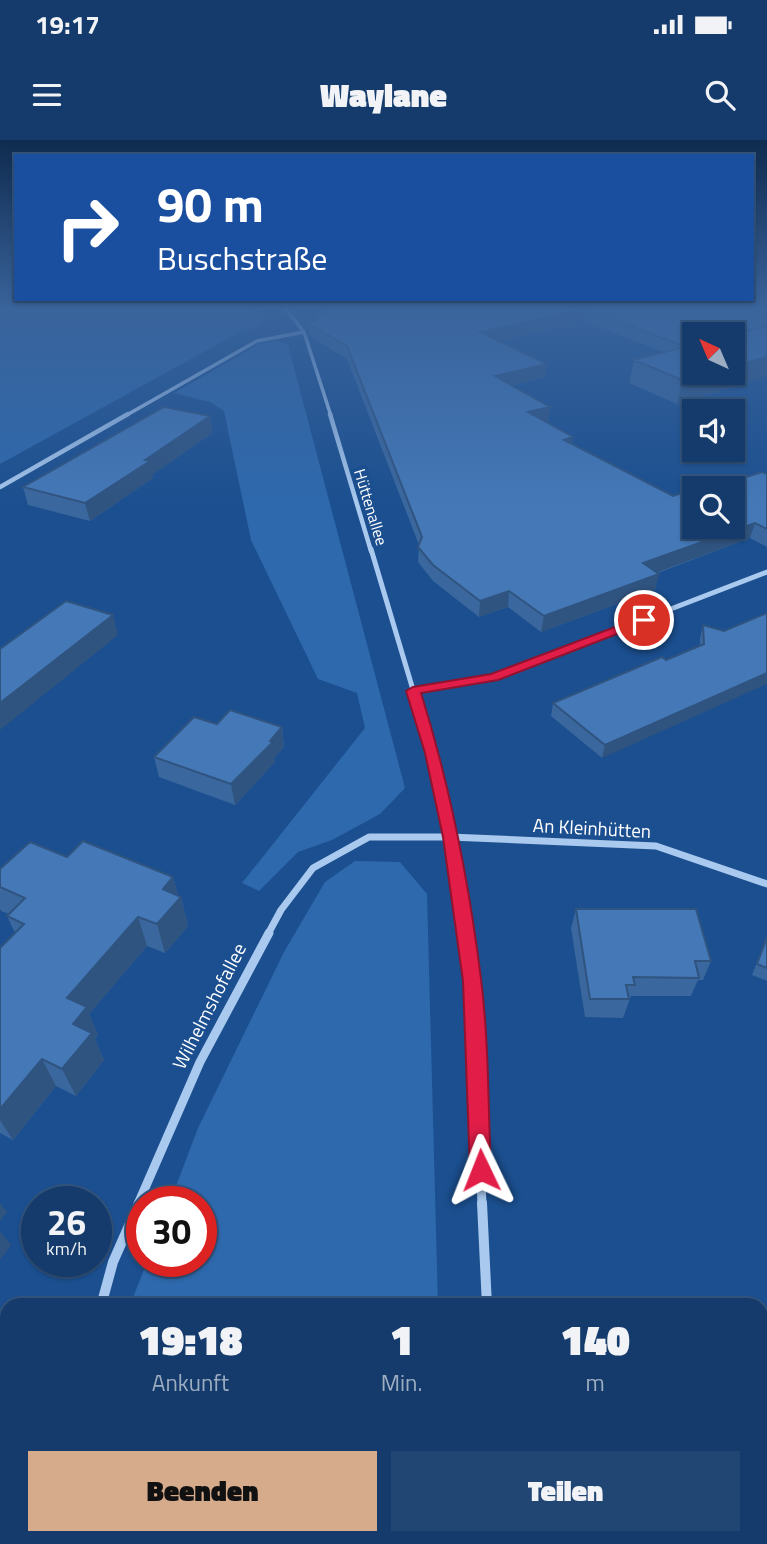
<!DOCTYPE html>
<html lang="de">
<meta charset="utf-8">
<style>
:root{--surface:#143b6b;--page:#214673;--text:#f1f3f6;--muted:#9dadc1;--line:#33557e;--accent:#d6ab8b}
body{margin:0;font-family:"Titillium Web",sans-serif;background:var(--page);color:var(--text);height:100vh;display:flex;flex-direction:column;font-size:26px;white-space:nowrap}
*{box-sizing:border-box;margin:0}
p{font-size:23px;color:var(--muted)}
.icon{flex:none;width:38px;height:38px;fill:none;stroke:currentColor;stroke-width:2;stroke-linecap:round;stroke-linejoin:round}
.map{position:relative;flex:1;overflow:hidden}
.drawer{position:absolute;left:0px;top:1158px;width:768px;height:247px;display:flex;flex-direction:column;background:var(--surface);border-radius:21px 21px 0 0;box-shadow:0 2px 5px #0004,0 0 0 2px var(--line)}
.drawer>*{flex:none}
.hud{position:absolute;left:14px;top:14px;width:740px;height:147px;border-radius:0px;box-shadow:0 2px 5px #0004,0 0 0 2px var(--line);background:#1a4fa0;color:#fff;overflow:hidden}
.needle{width:46px;rotate:316deg}
.fabs{position:absolute;left:682px;top:182px;display:grid;gap:14px}
.fabs a{display:grid;place-items:center;width:63px;height:63px;border-radius:0px;background:var(--surface);box-shadow:0 2px 5px #0004,0 0 0 2px var(--line);font-size:35px}
.speed{position:absolute;left:21px;top:1046px;display:flex;gap:14px;font-size:35px;font-weight:700;text-align:center}
.speed>*{display:grid;place-content:center;width:91px;height:91px;border-radius:50%;background:var(--surface);box-shadow:0 2px 5px #0004,0 0 0 2px var(--line);line-height:1}
.speed small{font-size:18px;font-weight:400}
.speed .limit{border:10px solid #d22;background:#fff;color:#111}
.pin{position:absolute;display:grid;place-items:center;width:60px;height:60px;color:#fff;margin:-30px;border:4px solid #fff;border-radius:50%;box-shadow:0 2px 7px #0007}
.me{position:absolute;width:77px;margin:-38px;rotate:358deg;stroke-linejoin:round;filter:drop-shadow(0 0 5px #0008)}
.turn{display:flex;align-items:center;gap:24px;height:147px;padding:0 28px;font-size:32px}
.turn .icon{width:91px;height:91px;stroke-width:2.5}
.turn b{display:block;font-size:49px;line-height:60px}
.eta{display:flex;justify-content:space-evenly;align-items:center;height:119px;text-align:center}
.eta b{font-size:42px;font-weight:800;line-height:49px}
.button{display:flex;gap:14px;margin-top:auto;padding:14px 28px}
.button a{flex:1;height:80px;border-radius:0px;background:var(--accent);color:#111;font-size:28px;font-weight:800;line-height:80px;text-align:center}
.button a+a{background:var(--page);color:var(--text)}
.status{display:flex;justify-content:space-between;align-items:center;height:49px;padding:0 35px;background:var(--surface);direction:ltr}
.status svg{height:19px;fill:currentColor}
header{display:flex;justify-content:space-between;align-items:center;height:91px;padding:0 28px;background:var(--surface);font-size:32px;font-weight:800}
.map>svg:first-child{display:block}
.green{fill:#2e69ad}
.lines{fill:none;stroke-linecap:round;stroke-linejoin:round}
.street-far5{stroke:#a9c9ee;stroke-width:3.5}
.street-far4{stroke:#a9c9ee;stroke-width:4.5}
.street-far3{stroke:#a9c9ee;stroke-width:5}
.street-far2{stroke:#a9c9ee;stroke-width:7}
.street-far1{stroke:#a9c9ee;stroke-width:9}
.street{stroke:#a9c9ee;stroke-width:10}
.wall{fill:#3a679d}
.shaded-wall{fill:#305480}
.building{fill:#4478b7;stroke:#305480;stroke-width:2}
.route{fill:#e11d48;stroke:#92132f;stroke-width:2}
.labels{text-anchor:middle;stroke-width:7;stroke-linejoin:round;paint-order:stroke}
.far-street-label{font-size:16px;fill:#fff;stroke:#1b4f8f}
.street-label{font-size:19px;fill:#fff;stroke:#1b4f8f}
</style>
<div class="status"><b>19:17</b><svg viewBox="0 0 49 12"><path d="M0 12V9h3v3zM5 12V6h3v6zM10 12V3h3v9zM15 12V0h3v12zM26 1h20v11H26zM47 4h2v5h-2z"/></svg></div>
<header><svg class="icon" aria-label="menu" viewBox="0 0 24 24"><path d="M4 6h16M4 12h16M4 18h16"/></svg>Waylane<svg class="icon" aria-label="search" viewBox="0 0 24 24"><circle cx="10" cy="10" r="6"/><path d="M15 15l6 6"/></svg></header>
<div class="map">
<svg width="767" height="1404" viewBox="0 0 767 1404">
<rect width="100%" height="100%" fill="#1b4f8f"/>
<path class="green" d="M 0,168 L 256,168 L 264,177 L 260,186 L 238,193 L 0,324 Z
M 278,201 L 288,205 L 405,648 L 380,674 L 332,700 L 298,712 L 259,751 L 242,743 L 365,588 L 357,553 L 318,539 L 251,400 L 224,271 L 210,262 L 174,253 L 259,204 Z
M 355,721 L 400,722 L 427,754 L 438,1165 L 130,1165 L 147,1122 L 201,1122 L 201,1062 L 170,1062 L 198,988 L 284,812 L 325,742 Z
M 70,1398 L 444,1398 L 444,1404 L 69,1404 Z"/>
<g class="lines">
<path class="street-far5" d="M 285,168 L 304,192 L 331,276
M 125,276 L 257,201 L 304,192"/>
<path class="street-far4" d="M 330,274 L 371,411
M 0,347 L 128,274"/>
<path class="street-far3" d="M 371,409 L 422,580
M 413,551 L 494,537 L 767,432"/>
<path class="street-far2" d="M 422,579 L 450,697 L 465,794
M 268,794 L 281,770 L 313,728 L 369,697 L 450,697 L 656,706 L 767,744"/>
<path class="street-far1" d="M 465,793 L 472,841 L 482,1064
M 138,1064 L 200,922 L 269,793"/>
<path class="street" d="M 482,1063 L 487,1166
M 101,1166 L 113,1122 L 139,1063
M 497,1398 L 497,1404
M 31,1404 L 33,1398"/>
</g>
<path class="wall" d="M 329,168 L 767,168 L 767,237 L 677,264 L 629,243 L 634,220 L 664,212 L 584,181 L 498,201 L 547,224 L 545,237 L 511,246 L 550,267 L 548,281 L 545,282 L 572,304 L 673,356 L 767,334 L 767,407 L 750,398 L 658,433 L 655,450 L 541,492 L 508,467 L 479,477 L 433,441 L 418,422 L 419,405 L 347,219 L 310,196 L 309,184 Z
M 210,276 L 212,293 L 152,335 L 153,338 L 90,381 L 28,365 L 23,347 Z
M 703,485 L 724,491 L 602,618 L 551,576 L 553,563 L 666,520 L 700,505 L 700,498 Z
M 217,584 L 282,587 L 284,607 L 274,618 L 275,622 L 235,665 L 159,637 L 154,617 Z
M 67,717 L 173,737 L 178,755 L 181,757 L 188,786 L 165,813 L 147,806 L 89,874 L 98,895 L 95,899 L 104,920 L 76,956 L 56,946 L 13,1000 L 0,993 L 0,808 L 15,793 L 7,776 L 9,774 L 1,771 L 0,769 L 0,729 Z
M 576,769 L 711,821 L 703,840 L 698,840 L 691,856 L 631,856 L 623,878 L 585,877 L 571,788 Z
M 767,796 L 767,841 L 752,835 Z"/>
<path class="shaded-wall" d="M 586,169 L 584,181 L 480,205 L 480,192 Z
M 767,217 L 767,237 L 677,264 L 682,240 L 710,233 L 733,233 L 733,226 Z
M 547,224 L 545,237 L 494,250 L 495,236 Z
M 550,267 L 548,281 L 527,286 L 528,272 Z
M 210,276 L 212,293 L 152,335 L 153,338 L 90,381 L 85,363 L 145,320 Z
M 573,297 L 570,312 L 564,300 Z
M 755,383 L 750,398 L 639,439 L 643,423 Z
M 659,434 L 655,450 L 541,492 L 544,476 Z
M 509,451 L 508,467 L 479,477 L 480,461 Z
M 113,475 L 118,495 L 0,590 L 0,563 Z
M 767,533 L 767,544 L 602,618 L 605,605 Z
M 282,587 L 284,607 L 274,618 L 275,622 L 235,665 L 231,644 Z
M 173,737 L 179,759 L 181,757 L 188,786 L 165,813 L 157,784 L 163,749 Z
M 138,777 L 147,806 L 89,874 L 98,895 L 95,899 L 104,920 L 76,956 L 62,929 L 73,884 L 67,858 Z
M 42,919 L 56,946 L 13,1000 L 0,980 L 0,969 Z
M 0,1063 L 7,1072 L 0,1081 Z
M 0,1091 L 11,1105 L 0,1120 Z"/>
<path class="building" d="M 329,168 L 767,168 L 767,186 L 733,194 L 695,194 L 695,204 L 686,207 L 586,169 L 480,192 L 547,224 L 495,236 L 550,267 L 528,272 L 573,297 L 564,300 L 673,356 L 695,349 L 695,387 L 733,387 L 733,348 L 696,348 L 718,341 L 724,344 L 762,332 L 767,334 L 767,389 L 755,383 L 643,423 L 659,434 L 544,476 L 509,451 L 480,461 L 433,425 L 418,407 L 422,397 L 347,206 L 309,184 Z
M 767,186 L 767,217 L 733,226 L 733,194 Z
M 695,204 L 695,233 L 710,233 L 682,240 L 634,220 Z
M 164,267 L 210,276 L 145,320 L 150,321 L 85,363 L 23,347 Z
M 66,461 L 113,475 L 0,563 L 0,509 Z
M 767,473 L 767,533 L 605,605 L 553,563 L 662,517 L 666,520 L 704,504 L 703,485 L 724,491 Z
M 230,570 L 282,587 L 270,601 L 273,602 L 231,644 L 154,617 L 194,577 L 217,584 Z
M 83,701 L 173,737 L 163,749 L 181,757 L 157,784 L 138,777 L 67,858 L 87,867 L 73,884 L 92,893 L 62,929 L 42,919 L 0,969 L 0,808 L 24,784 L 7,776 L 25,758 L 0,747 L 0,729 L 30,702 L 67,717 Z
M 576,769 L 696,769 L 711,821 L 695,821 L 699,838 L 633,837 L 635,845 L 626,845 L 629,859 L 590,859 Z
M 767,797 L 767,828 L 757,824 Z"/>
<linearGradient id="sky" x2="0" y2="1"><stop stop-color="#0f2b4f"/><stop offset="0.46" stop-color="#39639b"/><stop offset="1" stop-color="#39639b" stop-opacity="0"/></linearGradient>
<rect width="767" height="365" fill="url(#sky)"/>
<path class="route" d="M 644,476 L 648,477 L 648,482 L 498,540 L 421,553 C 450,646 469,742 481,839 C 489,902 488,967 491,1030 L 488,1038 L 481,1041 L 473,1038 L 470,1030 L 463,841 L 443,697 L 425,613 L 406,551 L 413,547 L 491,534 Z"/>
<g class="labels">
<g class="far-street-label">
<text transform="translate(371 367) rotate(73)" y="6">Hüttenallee</text>
</g>
<g class="street-label">
<text transform="translate(592 688) rotate(3)" y="7">An Kleinhütten</text>
<text transform="translate(209 866) rotate(-63)" y="7">Wilhelmshofallee</text>
</g>
</g>
</svg>
<div class="fabs">
<a><svg class="needle" viewBox="-14 -14 28 28"><path d="M0-13l5 13h-10z" fill="#e53935"/><path d="M0 13l5-13h-10z" fill="#9dadc1"/></svg></a>
<a><svg class="icon" aria-label="sound" viewBox="0 0 24 24"><path d="M4 9h4l5-4v14l-5-4H4zM17 9q2 3 0 6"/></svg></a>
<a><svg class="icon" aria-label="search" viewBox="0 0 24 24"><circle cx="10" cy="10" r="6"/><path d="M15 15l6 6"/></svg></a>
</div>
<div class="speed"><div>26<small>km/h</small></div><div class="limit">30</div></div>
<div class="pin" style="left:644px;top:480px;background:#d93025"><svg class="icon" aria-label="arrive" viewBox="0 0 24 24"><path d="M6 21V4h12l-3 4 3 4H6"/></svg></div>
<svg class="me" style="left:481px;top:1030px" viewBox="-20 -20 40 40"><path d="M0-17L14 15 0 8-14 15z" fill="#e11d48" stroke="#fff" stroke-width="4"/></svg>
<div class="hud">
<div class="turn"><svg class="icon" aria-label="right" viewBox="0 0 24 24"><path d="M7 20v-9h11M14 6l5 5-5 5"/></svg><div><b>90 m</b>Buschstraße</div></div>
</div>
<section class="drawer">
<div class="eta">
<div><b>19:18</b><p>Ankunft</p></div>
<div><b>1</b><p>Min.</p></div>
<div><b>140</b><p>m</p></div>
</div>
<div class="button"><a>Beenden</a><a>Teilen</a></div>
</section>
</div>
